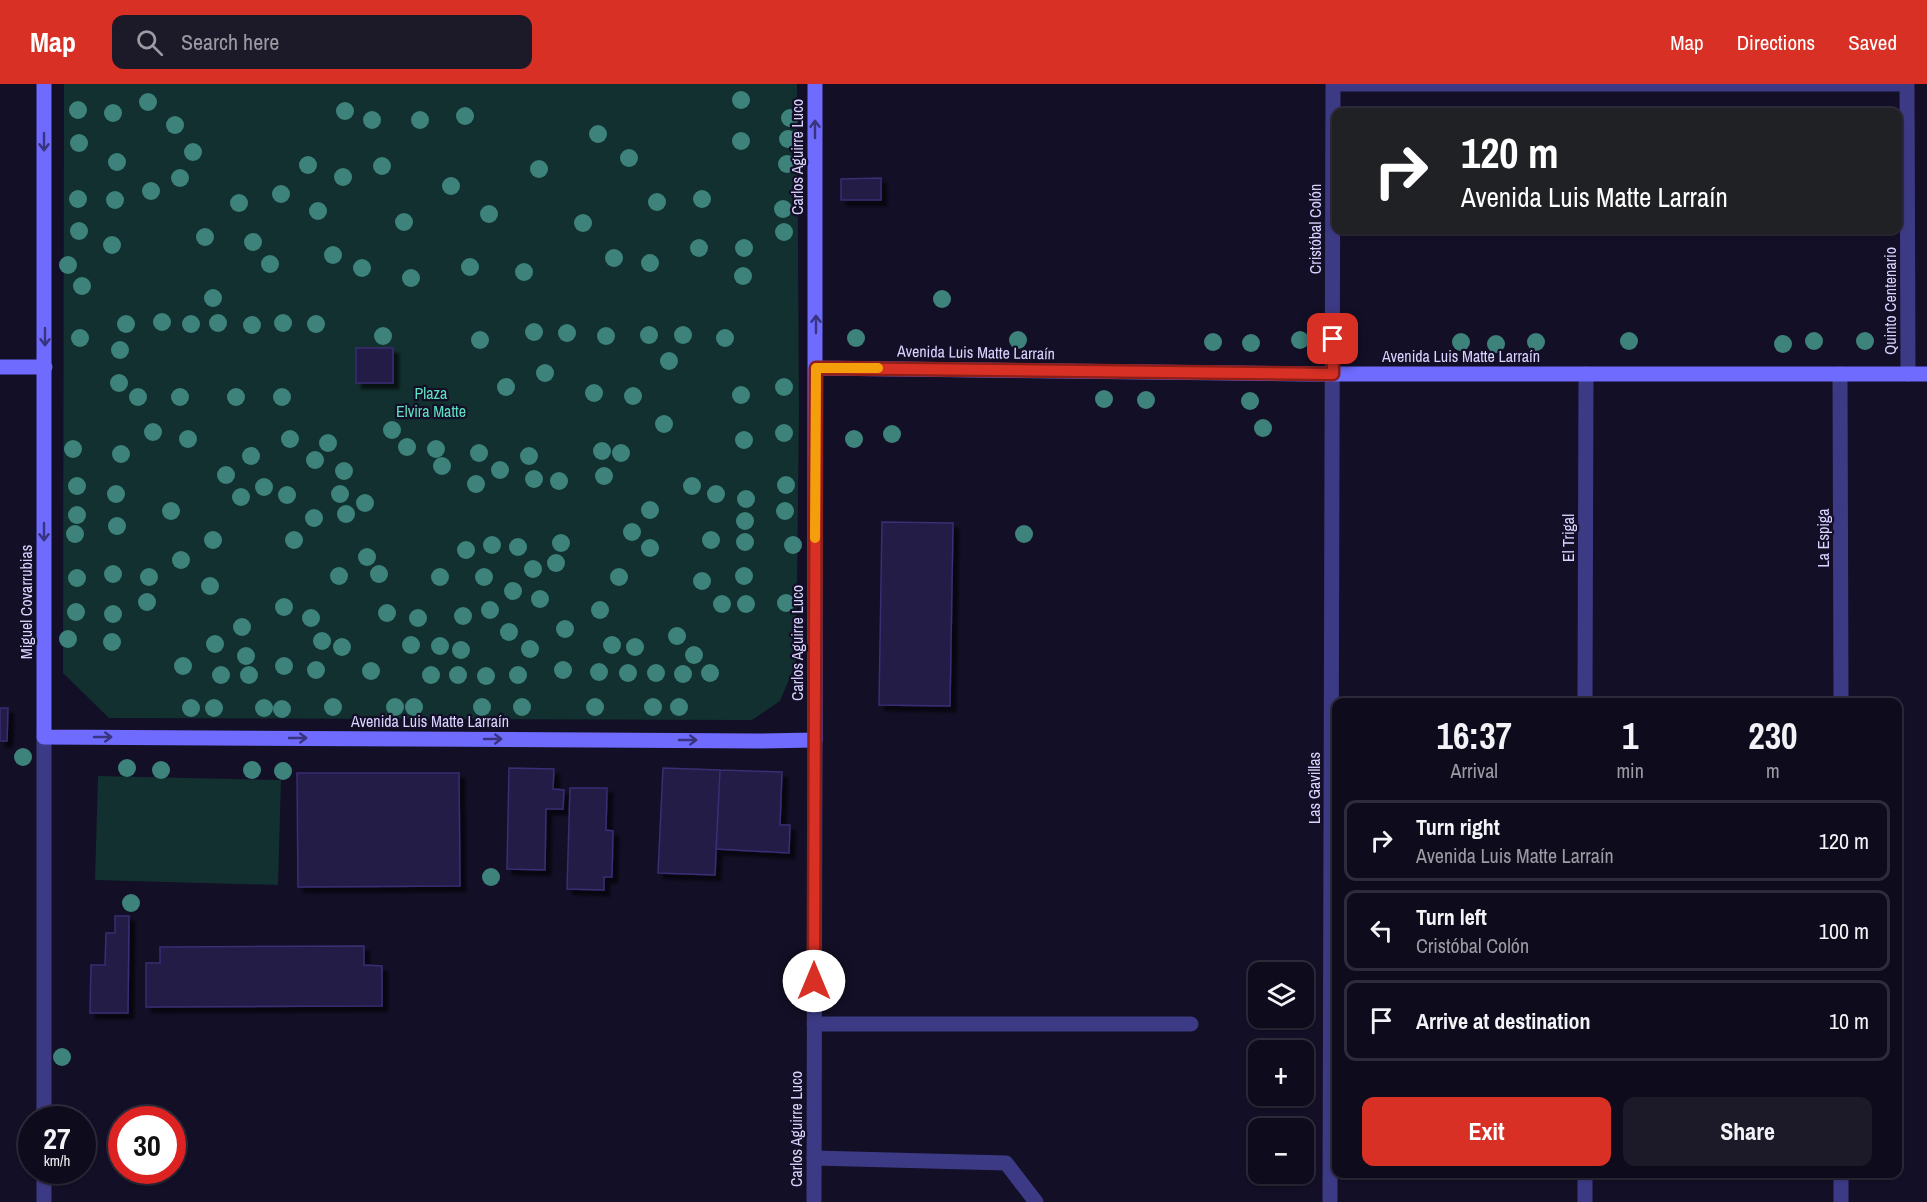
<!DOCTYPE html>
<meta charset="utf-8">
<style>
:root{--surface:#0e0b1c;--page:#1c1929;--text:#f1f3f6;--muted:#9b9ba3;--line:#2e2b3b;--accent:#d93025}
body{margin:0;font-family:"Archivo Narrow",sans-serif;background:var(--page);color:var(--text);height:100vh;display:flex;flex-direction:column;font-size:22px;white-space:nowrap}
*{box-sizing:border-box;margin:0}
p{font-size:20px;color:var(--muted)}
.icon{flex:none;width:33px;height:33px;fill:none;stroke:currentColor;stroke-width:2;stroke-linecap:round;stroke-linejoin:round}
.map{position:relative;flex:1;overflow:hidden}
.side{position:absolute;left:1332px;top:614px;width:570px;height:480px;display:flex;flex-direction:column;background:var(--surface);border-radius:12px;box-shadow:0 2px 4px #0004,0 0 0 2px var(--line)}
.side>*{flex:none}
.guide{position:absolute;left:1332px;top:24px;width:570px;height:126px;border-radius:12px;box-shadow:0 2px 4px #0004,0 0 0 2px var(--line);background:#202124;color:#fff;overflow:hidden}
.buttons{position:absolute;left:1248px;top:878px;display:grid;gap:12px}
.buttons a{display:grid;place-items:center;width:66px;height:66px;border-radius:12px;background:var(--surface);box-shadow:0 2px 4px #0004,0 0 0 2px var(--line);font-size:30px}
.speed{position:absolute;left:18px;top:1022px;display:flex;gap:12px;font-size:30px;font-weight:700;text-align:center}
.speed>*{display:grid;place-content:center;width:78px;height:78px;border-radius:50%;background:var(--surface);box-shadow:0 2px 4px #0004,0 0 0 2px var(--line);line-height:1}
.speed small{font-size:15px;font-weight:400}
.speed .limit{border:9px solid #d22;background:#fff;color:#111}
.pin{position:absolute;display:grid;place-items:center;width:51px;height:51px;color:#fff;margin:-26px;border-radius:12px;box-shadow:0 3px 9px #0006}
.me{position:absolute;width:66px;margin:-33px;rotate:0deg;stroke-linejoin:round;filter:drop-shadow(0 0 4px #0008)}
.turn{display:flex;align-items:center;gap:21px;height:126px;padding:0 30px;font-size:27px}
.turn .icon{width:78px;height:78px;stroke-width:2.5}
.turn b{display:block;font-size:42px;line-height:51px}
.eta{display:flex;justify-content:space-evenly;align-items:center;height:102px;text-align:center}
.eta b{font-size:36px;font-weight:800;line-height:42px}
.action{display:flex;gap:12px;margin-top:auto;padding:12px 30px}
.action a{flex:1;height:69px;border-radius:12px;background:var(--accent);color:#fff;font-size:24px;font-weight:800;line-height:69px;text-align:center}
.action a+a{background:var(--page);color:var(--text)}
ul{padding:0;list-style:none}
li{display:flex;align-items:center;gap:18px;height:81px;margin:0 12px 9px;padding:0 18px;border:3px solid var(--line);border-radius:12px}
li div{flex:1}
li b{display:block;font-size:22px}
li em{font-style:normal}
header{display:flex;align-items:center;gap:36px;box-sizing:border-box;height:84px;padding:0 30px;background:var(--accent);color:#fff}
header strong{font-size:28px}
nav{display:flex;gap:33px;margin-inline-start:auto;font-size:21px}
.search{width:420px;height:54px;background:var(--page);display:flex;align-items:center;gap:15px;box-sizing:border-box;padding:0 21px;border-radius:12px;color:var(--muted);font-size:22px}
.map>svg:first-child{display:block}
.green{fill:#12302f}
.building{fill:#241b47;stroke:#3b2d73;stroke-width:1.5;filter:url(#shadow)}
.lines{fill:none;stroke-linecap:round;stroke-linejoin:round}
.lane{stroke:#3d3a85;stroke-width:15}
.street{stroke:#3d3a85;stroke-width:15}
.secondary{stroke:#6f6bff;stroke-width:15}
.tree{fill:#3d827b}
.oneway{stroke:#38347d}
.route-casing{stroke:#8d1f18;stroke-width:15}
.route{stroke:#d93025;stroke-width:10}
.slow{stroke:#f59e0b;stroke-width:10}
.labels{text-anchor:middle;stroke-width:4.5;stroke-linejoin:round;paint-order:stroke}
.street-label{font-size:16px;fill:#d9d4ff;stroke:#130f26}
.park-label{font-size:16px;fill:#5fe0c0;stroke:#130f26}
</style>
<header>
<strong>Map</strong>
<div class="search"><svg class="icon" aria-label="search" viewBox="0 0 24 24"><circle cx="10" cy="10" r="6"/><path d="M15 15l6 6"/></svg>Search here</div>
<nav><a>Map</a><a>Directions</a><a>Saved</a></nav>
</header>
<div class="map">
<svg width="1927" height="1118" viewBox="0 0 1927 1118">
<defs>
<filter id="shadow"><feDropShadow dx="5.5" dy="5.5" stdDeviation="1.5" flood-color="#0009"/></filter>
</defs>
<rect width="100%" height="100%" fill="#130f26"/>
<path class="green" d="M 64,0 L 797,0 L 799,330 L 796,579 L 780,617 L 752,636 L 109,634 L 63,589 Z
M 98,692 L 281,696 L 278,801 L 95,796 Z"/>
<path class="building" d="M 881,94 L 881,116 L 841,116 L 841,95 Z
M 356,264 L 393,264 L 393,299 L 356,299 Z
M 882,438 L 953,439 L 950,622 L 879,621 Z
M 0,624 L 8,624 L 7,657 L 0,657 Z
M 509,684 L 554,685 L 553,705 L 564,706 L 563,725 L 546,725 L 545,786 L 507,785 Z
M 663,684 L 720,686 L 715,791 L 658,789 Z
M 720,686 L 782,688 L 780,741 L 790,741 L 789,769 L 716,765 Z
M 297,689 L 459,689 L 460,802 L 298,803 Z
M 570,704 L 607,704 L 606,746 L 613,747 L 612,793 L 604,793 L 604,806 L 567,805 Z
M 115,832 L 129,832 L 128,929 L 90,929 L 91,881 L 105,881 L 106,849 L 115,849 Z
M 364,862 L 364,881 L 382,882 L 382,922 L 146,923 L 146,879 L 160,879 L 160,863 Z"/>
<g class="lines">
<path class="lane" d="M 814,1074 L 1006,1079 L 1036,1118"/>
<path class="street" d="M 1333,0 L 1907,0 L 1908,290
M 1840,290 L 1841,618
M 1585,618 L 1586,290
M 44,653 L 44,1035
M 814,940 L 1191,940
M 44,1086 L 44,1118
M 1841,1089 L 1841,1118
M 814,1118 L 815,656
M 1330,1118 L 1333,0
M 1585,1118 L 1585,1089"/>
<path class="secondary" d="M 44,0 L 44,653 L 761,657 L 815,656 L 815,0
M 0,283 L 45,283
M 816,284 L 1307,290 L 1927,290"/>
</g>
<g class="tree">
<circle cx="741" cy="16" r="9"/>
<circle cx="148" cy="18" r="9"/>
<circle cx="78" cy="26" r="9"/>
<circle cx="345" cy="27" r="9"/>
<circle cx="113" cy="29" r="9"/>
<circle cx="465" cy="32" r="9"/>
<circle cx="790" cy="34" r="9"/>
<circle cx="372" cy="36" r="9"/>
<circle cx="420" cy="36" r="9"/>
<circle cx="175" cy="41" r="9"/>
<circle cx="598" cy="50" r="9"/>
<circle cx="788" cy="55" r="9"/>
<circle cx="741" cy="57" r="9"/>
<circle cx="79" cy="59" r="9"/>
<circle cx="193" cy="68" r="9"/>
<circle cx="629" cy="74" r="9"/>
<circle cx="117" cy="78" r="9"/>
<circle cx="787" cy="80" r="9"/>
<circle cx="308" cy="81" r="9"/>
<circle cx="382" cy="82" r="9"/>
<circle cx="539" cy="85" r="9"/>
<circle cx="343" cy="93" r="9"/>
<circle cx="180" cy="94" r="9"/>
<circle cx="451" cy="102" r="9"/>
<circle cx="151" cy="107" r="9"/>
<circle cx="281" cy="110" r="9"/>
<circle cx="78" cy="115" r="9"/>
<circle cx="702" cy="115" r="9"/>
<circle cx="115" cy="116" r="9"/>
<circle cx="657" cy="118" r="9"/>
<circle cx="239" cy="119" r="9"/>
<circle cx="783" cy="125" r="9"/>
<circle cx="318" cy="127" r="9"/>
<circle cx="489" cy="130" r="9"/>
<circle cx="404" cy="138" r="9"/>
<circle cx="583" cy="139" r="9"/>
<circle cx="79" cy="147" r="9"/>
<circle cx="784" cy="148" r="9"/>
<circle cx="205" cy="153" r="9"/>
<circle cx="253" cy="158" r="9"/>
<circle cx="112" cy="161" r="9"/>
<circle cx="699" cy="164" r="9"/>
<circle cx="744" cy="164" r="9"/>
<circle cx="333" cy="171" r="9"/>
<circle cx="614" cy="174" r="9"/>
<circle cx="650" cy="179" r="9"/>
<circle cx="270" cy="180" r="9"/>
<circle cx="68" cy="181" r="9"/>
<circle cx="470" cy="183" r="9"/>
<circle cx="362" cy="184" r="9"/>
<circle cx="524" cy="188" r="9"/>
<circle cx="743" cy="192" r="9"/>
<circle cx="411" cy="194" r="9"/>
<circle cx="82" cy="202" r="9"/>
<circle cx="213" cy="214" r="9"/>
<circle cx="942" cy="215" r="9"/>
<circle cx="162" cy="238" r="9"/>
<circle cx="218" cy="239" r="9"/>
<circle cx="283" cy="239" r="9"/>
<circle cx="126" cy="240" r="9"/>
<circle cx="191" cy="240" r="9"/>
<circle cx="316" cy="240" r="9"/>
<circle cx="252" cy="241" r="9"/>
<circle cx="534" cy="248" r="9"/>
<circle cx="567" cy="249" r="9"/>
<circle cx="649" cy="251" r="9"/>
<circle cx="683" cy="251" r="9"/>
<circle cx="383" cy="252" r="9"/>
<circle cx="606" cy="252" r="9"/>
<circle cx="80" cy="254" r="9"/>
<circle cx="725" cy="254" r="9"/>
<circle cx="856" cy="254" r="9"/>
<circle cx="480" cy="256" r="9"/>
<circle cx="1018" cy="256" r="9"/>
<circle cx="1300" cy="256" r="9"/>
<circle cx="1629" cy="257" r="9"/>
<circle cx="1814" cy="257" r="9"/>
<circle cx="1865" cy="257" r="9"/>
<circle cx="1213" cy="258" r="9"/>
<circle cx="1461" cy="258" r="9"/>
<circle cx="1536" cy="258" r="9"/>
<circle cx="1251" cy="259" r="9"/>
<circle cx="1496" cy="260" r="9"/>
<circle cx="1783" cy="260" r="9"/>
<circle cx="120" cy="266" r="9"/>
<circle cx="669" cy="277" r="9"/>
<circle cx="545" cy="289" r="9"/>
<circle cx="119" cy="299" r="9"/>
<circle cx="506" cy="303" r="9"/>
<circle cx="784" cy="303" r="9"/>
<circle cx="594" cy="309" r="9"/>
<circle cx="741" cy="311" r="9"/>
<circle cx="633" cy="312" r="9"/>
<circle cx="138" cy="313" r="9"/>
<circle cx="180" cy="313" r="9"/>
<circle cx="236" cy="313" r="9"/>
<circle cx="282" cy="313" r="9"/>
<circle cx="1104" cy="315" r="9"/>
<circle cx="1146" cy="316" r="9"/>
<circle cx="1250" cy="317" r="9"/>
<circle cx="664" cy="340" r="9"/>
<circle cx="1263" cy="344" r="9"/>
<circle cx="392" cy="346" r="9"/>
<circle cx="153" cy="348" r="9"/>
<circle cx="784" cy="349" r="9"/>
<circle cx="892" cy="350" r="9"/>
<circle cx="188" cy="355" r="9"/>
<circle cx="290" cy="355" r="9"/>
<circle cx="854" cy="355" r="9"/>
<circle cx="744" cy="356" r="9"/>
<circle cx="328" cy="359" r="9"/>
<circle cx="407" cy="363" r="9"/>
<circle cx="73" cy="365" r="9"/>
<circle cx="436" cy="365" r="9"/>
<circle cx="602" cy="367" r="9"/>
<circle cx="479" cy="369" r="9"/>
<circle cx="621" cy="369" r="9"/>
<circle cx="121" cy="370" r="9"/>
<circle cx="251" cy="372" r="9"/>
<circle cx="529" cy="372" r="9"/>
<circle cx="315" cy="376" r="9"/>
<circle cx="442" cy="382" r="9"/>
<circle cx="500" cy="386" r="9"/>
<circle cx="344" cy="387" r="9"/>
<circle cx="226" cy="391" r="9"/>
<circle cx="604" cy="392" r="9"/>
<circle cx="534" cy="395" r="9"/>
<circle cx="559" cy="397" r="9"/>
<circle cx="476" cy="400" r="9"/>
<circle cx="786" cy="401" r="9"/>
<circle cx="77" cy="402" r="9"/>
<circle cx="692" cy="402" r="9"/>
<circle cx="264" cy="403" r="9"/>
<circle cx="116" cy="410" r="9"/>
<circle cx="340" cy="410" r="9"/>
<circle cx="716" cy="410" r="9"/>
<circle cx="287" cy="411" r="9"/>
<circle cx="241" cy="413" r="9"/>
<circle cx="746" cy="415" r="9"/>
<circle cx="365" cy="419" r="9"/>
<circle cx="650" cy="426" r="9"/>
<circle cx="171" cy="427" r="9"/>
<circle cx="785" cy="427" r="9"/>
<circle cx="346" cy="430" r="9"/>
<circle cx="77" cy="431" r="9"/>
<circle cx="314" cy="434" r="9"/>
<circle cx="745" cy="437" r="9"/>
<circle cx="117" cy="442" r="9"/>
<circle cx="632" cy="448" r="9"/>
<circle cx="75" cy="450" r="9"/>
<circle cx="1024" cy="450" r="9"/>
<circle cx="213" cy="456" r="9"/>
<circle cx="294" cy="456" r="9"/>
<circle cx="711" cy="456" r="9"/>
<circle cx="745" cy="458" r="9"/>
<circle cx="561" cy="459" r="9"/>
<circle cx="492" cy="461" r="9"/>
<circle cx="793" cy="461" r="9"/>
<circle cx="518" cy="463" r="9"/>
<circle cx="650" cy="464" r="9"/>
<circle cx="466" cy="466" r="9"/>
<circle cx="367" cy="473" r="9"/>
<circle cx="181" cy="476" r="9"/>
<circle cx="556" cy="479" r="9"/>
<circle cx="533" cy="485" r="9"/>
<circle cx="113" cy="490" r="9"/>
<circle cx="379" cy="490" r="9"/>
<circle cx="339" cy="492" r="9"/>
<circle cx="744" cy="492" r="9"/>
<circle cx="149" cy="493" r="9"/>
<circle cx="440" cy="493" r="9"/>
<circle cx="484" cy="493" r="9"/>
<circle cx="619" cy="493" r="9"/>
<circle cx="77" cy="494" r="9"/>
<circle cx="702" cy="497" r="9"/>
<circle cx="210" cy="502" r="9"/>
<circle cx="513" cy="507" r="9"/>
<circle cx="540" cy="515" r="9"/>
<circle cx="147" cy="518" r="9"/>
<circle cx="786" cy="519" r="9"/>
<circle cx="722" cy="520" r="9"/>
<circle cx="746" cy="520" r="9"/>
<circle cx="284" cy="523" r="9"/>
<circle cx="490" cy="526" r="9"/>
<circle cx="600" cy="526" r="9"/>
<circle cx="76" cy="528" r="9"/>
<circle cx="387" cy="529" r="9"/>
<circle cx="113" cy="530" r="9"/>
<circle cx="463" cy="532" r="9"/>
<circle cx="311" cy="534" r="9"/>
<circle cx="418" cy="534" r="9"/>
<circle cx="242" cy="543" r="9"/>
<circle cx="565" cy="545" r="9"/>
<circle cx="509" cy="548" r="9"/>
<circle cx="677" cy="552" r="9"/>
<circle cx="68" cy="555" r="9"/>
<circle cx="322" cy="557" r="9"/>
<circle cx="112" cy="558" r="9"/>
<circle cx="215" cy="560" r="9"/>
<circle cx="411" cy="561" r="9"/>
<circle cx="612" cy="561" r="9"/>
<circle cx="440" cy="562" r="9"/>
<circle cx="342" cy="563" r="9"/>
<circle cx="635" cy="563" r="9"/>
<circle cx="530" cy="565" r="9"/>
<circle cx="461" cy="566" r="9"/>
<circle cx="694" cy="571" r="9"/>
<circle cx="246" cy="572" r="9"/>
<circle cx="183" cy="582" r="9"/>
<circle cx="284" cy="582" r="9"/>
<circle cx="316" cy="586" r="9"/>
<circle cx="563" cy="586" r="9"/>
<circle cx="371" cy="587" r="9"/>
<circle cx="599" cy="588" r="9"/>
<circle cx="628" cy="589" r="9"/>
<circle cx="656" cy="589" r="9"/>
<circle cx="710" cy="589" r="9"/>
<circle cx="683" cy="590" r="9"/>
<circle cx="221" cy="591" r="9"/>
<circle cx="249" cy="591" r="9"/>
<circle cx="431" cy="591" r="9"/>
<circle cx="458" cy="591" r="9"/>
<circle cx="518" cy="591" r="9"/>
<circle cx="486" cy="592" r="9"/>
<circle cx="333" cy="623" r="9"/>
<circle cx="395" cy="623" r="9"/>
<circle cx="414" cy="623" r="9"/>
<circle cx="482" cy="623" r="9"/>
<circle cx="522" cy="623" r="9"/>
<circle cx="595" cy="623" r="9"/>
<circle cx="653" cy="623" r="9"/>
<circle cx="679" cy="623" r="9"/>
<circle cx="191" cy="624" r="9"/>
<circle cx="214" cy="624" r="9"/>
<circle cx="264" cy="624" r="9"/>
<circle cx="282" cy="625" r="9"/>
<circle cx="23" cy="673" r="9"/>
<circle cx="127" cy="684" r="9"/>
<circle cx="161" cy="686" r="9"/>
<circle cx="252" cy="686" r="9"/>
<circle cx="283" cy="687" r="9"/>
<circle cx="491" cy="793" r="9"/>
<circle cx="131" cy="819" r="9"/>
<circle cx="62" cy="973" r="9"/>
</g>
<defs><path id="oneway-shaft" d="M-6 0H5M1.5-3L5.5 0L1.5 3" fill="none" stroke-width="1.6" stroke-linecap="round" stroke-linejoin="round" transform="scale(1.5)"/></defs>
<g class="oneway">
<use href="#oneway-shaft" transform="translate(815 45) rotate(-90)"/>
<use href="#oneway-shaft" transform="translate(44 58) rotate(90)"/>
<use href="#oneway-shaft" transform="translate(816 240) rotate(-90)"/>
<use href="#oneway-shaft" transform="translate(45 253) rotate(90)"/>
<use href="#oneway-shaft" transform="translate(44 448) rotate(90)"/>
<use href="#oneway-shaft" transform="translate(103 653)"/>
<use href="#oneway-shaft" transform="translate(298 654)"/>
<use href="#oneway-shaft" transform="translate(493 655)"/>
<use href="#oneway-shaft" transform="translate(688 656)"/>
</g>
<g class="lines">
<g class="route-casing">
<path id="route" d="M 814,897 L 816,284 L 1333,290 L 1333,255"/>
</g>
<use href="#route" class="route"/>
<path class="slow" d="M 815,454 L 816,284 L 878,284"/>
</g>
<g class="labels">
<g class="street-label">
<text transform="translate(797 73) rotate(-90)" y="6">Carlos Aguirre Luco</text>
<text transform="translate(1315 145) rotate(-90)" y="6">Cristóbal Colón</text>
<text transform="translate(1890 217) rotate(-90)" y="6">Quinto Centenario</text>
<text transform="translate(976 268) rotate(1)" y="6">Avenida Luis Matte Larraín</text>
<text x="1461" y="278">Avenida Luis Matte Larraín</text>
<text transform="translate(1568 454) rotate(-90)" y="6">El Trigal</text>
<text transform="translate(1823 454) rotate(-90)" y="6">La Espiga</text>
<text transform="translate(26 518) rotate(-90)" y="6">Miguel Covarrubias</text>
<text transform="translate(797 559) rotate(-90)" y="6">Carlos Aguirre Luco</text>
<text x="430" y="643">Avenida Luis Matte Larraín</text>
<text transform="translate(1314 704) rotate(-90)" y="6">Las Gavillas</text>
<text transform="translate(796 1045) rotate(-90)" y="6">Carlos Aguirre Luco</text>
</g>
<g class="park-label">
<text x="431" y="315">Plaza<tspan x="431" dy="18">Elvira Matte</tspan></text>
</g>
</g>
</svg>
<div class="buttons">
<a><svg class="icon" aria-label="layers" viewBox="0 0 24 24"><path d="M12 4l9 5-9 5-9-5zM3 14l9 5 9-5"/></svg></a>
<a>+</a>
<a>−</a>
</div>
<div class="speed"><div>27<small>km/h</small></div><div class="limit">30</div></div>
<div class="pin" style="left:1333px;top:255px;background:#d93025"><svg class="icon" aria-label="arrive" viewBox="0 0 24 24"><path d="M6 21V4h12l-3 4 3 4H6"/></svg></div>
<svg class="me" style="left:814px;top:897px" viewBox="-20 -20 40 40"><circle r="19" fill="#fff"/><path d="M0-13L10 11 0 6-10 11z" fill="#d93025"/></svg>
<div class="guide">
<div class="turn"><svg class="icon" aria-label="right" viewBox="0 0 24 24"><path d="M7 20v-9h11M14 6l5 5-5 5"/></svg><div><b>120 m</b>Avenida Luis Matte Larraín</div></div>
</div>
<section class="side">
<div class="eta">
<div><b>16:37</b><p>Arrival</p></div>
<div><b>1</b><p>min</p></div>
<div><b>230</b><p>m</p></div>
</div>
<ul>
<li><svg class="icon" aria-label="right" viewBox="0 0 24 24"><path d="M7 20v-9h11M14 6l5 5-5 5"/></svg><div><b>Turn right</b><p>Avenida Luis Matte Larraín</p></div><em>120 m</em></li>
<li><svg class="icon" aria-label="left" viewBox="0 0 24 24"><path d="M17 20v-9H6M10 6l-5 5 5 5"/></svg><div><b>Turn left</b><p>Cristóbal Colón</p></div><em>100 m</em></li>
<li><svg class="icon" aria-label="arrive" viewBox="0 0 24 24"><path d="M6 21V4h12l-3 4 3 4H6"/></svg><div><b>Arrive at destination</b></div><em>10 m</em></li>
</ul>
<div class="action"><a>Exit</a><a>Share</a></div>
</section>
</div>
